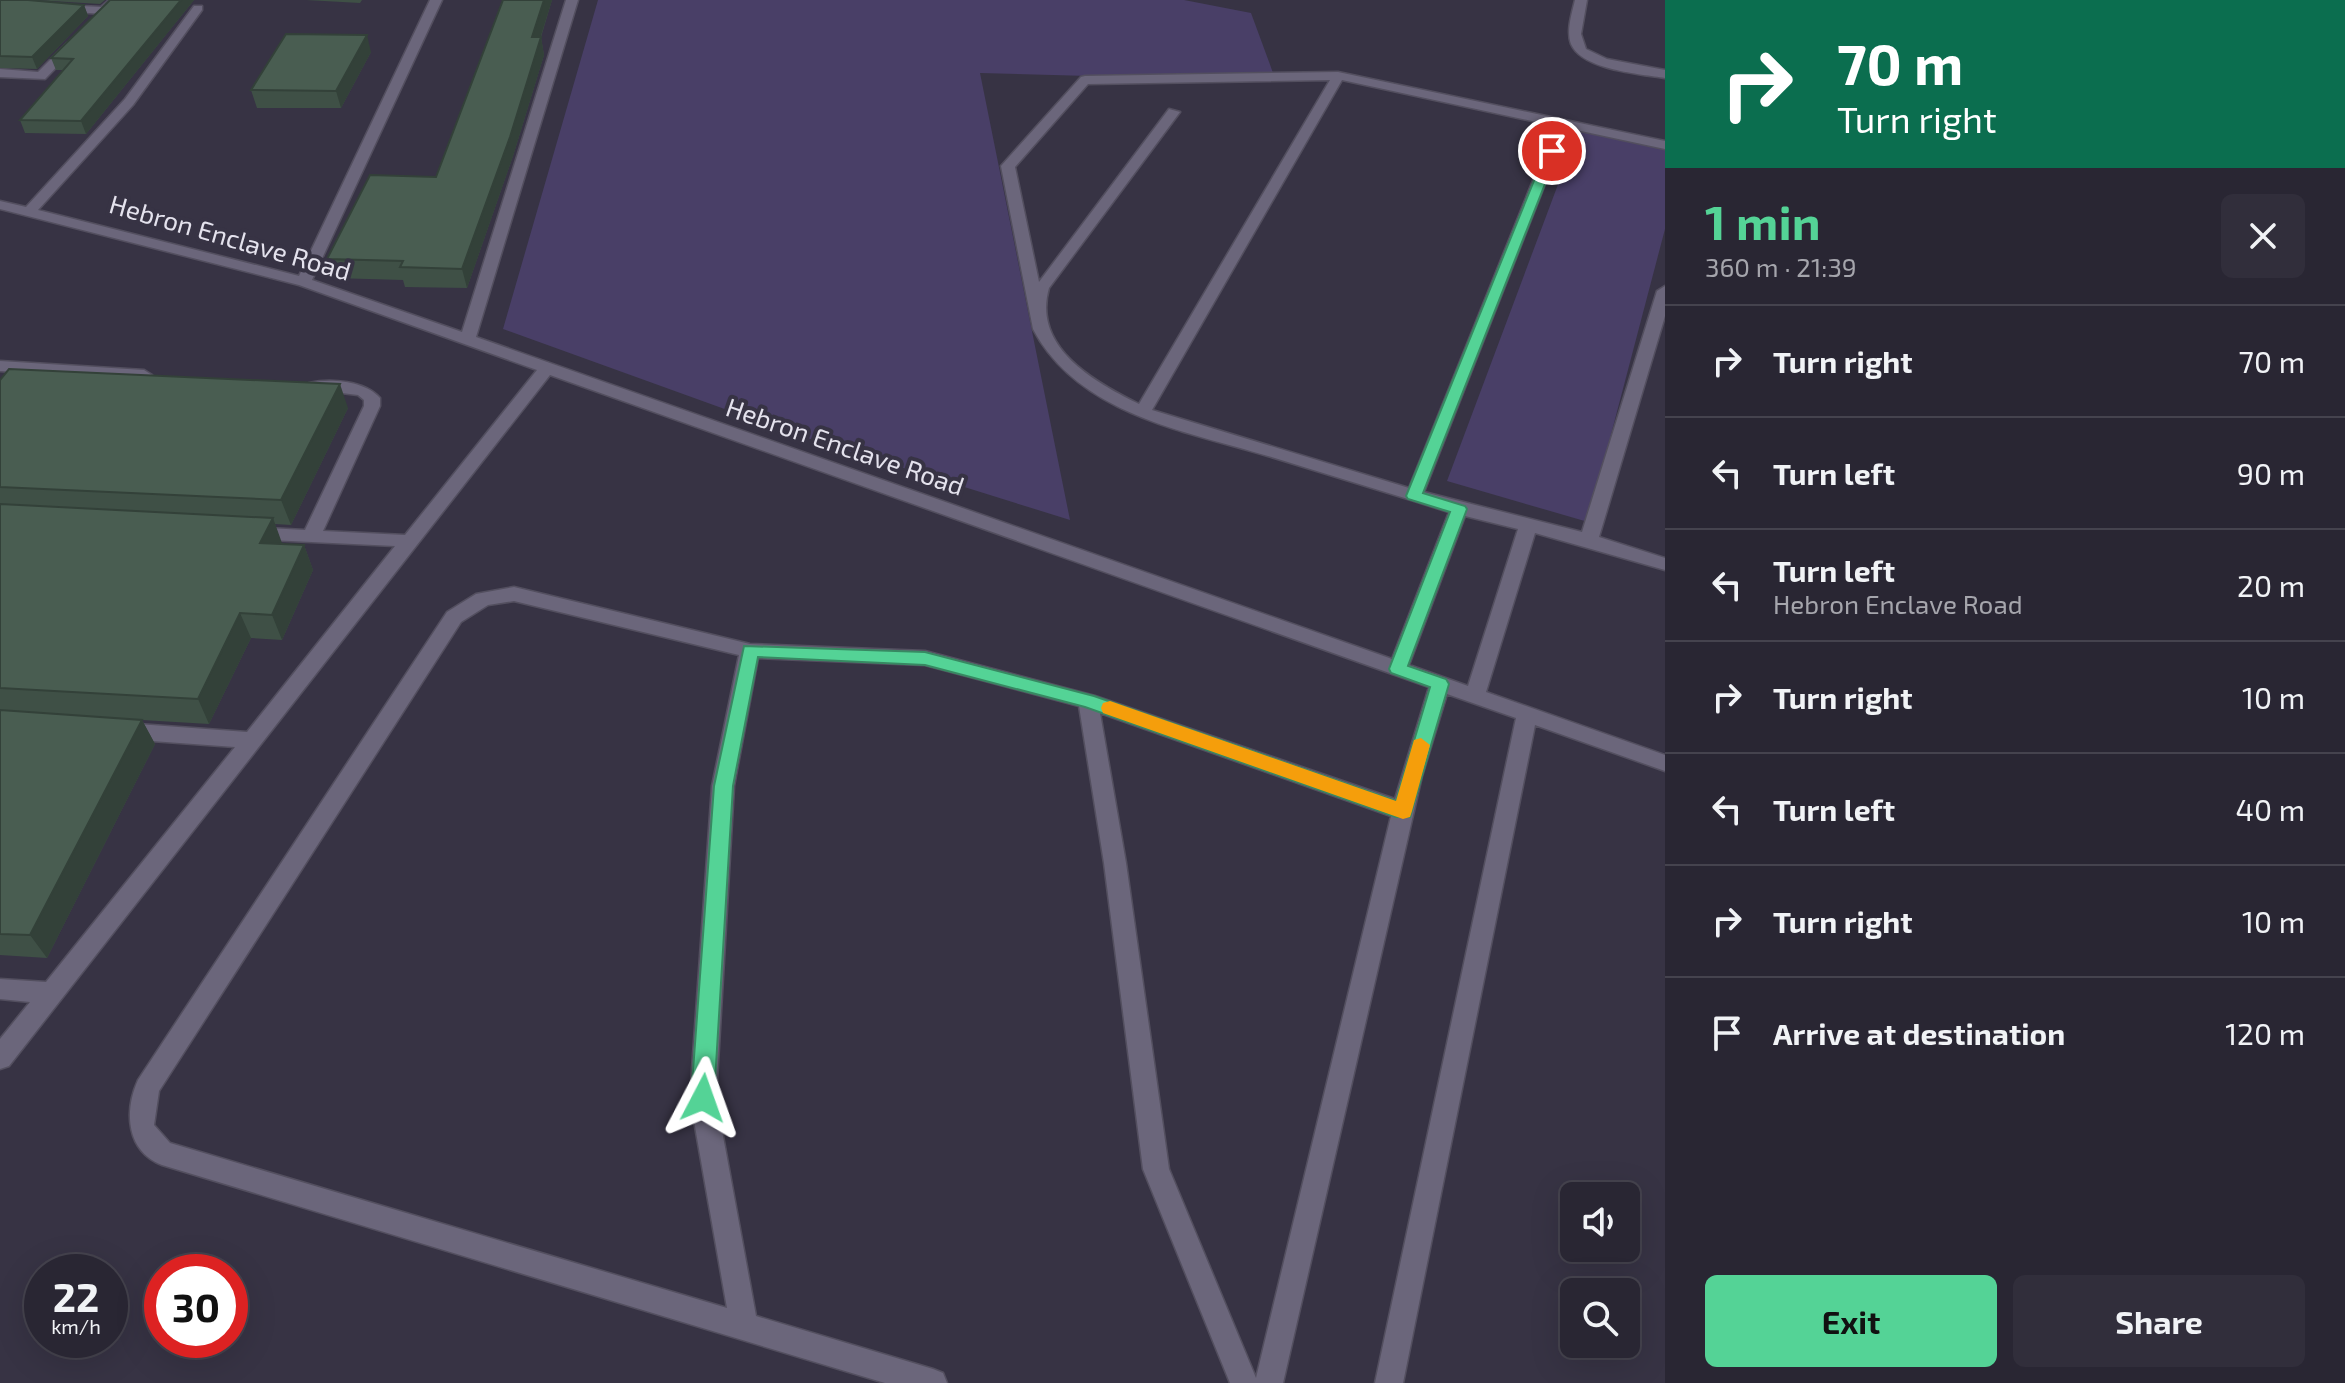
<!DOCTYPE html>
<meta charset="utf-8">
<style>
:root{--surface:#292633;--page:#312e3b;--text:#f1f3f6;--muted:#a5a5ac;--line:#45434e;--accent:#54d396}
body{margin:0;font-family:"Exo 2",sans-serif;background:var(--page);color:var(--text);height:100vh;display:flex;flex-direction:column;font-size:30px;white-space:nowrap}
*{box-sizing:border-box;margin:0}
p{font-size:26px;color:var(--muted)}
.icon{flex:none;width:44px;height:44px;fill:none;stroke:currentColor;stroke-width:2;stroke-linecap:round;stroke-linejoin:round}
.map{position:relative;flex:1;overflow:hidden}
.panel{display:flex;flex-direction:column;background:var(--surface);width:680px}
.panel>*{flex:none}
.banner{background:#0b6e4f;color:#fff;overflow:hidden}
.tools{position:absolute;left:1560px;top:1182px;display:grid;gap:16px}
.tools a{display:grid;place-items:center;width:80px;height:80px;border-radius:12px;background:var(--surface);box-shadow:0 8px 32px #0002,0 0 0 2px var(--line);font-size:40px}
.speed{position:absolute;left:24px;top:1254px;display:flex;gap:16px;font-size:40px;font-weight:700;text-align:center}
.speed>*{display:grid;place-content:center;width:104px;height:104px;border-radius:50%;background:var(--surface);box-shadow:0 8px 32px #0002,0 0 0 2px var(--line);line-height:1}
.speed small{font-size:20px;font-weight:400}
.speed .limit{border:12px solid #d22;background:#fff;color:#111}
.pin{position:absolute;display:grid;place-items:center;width:68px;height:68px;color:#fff;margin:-34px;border:4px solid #fff;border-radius:50%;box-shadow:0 2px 8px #0007}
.me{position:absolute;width:88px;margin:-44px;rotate:4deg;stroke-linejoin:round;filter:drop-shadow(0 0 6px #0008)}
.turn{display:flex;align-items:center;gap:28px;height:168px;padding:0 40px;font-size:36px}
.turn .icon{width:104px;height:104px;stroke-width:2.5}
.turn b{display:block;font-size:56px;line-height:68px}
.round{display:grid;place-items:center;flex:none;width:84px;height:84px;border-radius:12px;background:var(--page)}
.head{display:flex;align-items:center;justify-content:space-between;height:136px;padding:0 40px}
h1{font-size:48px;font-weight:700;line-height:60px;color:var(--accent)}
.primary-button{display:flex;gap:16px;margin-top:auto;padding:16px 40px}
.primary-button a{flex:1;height:92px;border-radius:12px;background:var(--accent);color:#111;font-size:32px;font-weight:700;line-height:92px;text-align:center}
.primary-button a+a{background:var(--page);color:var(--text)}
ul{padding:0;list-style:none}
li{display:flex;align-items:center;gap:24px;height:112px;padding:0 40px;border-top:2px solid var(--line)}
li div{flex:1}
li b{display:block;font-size:30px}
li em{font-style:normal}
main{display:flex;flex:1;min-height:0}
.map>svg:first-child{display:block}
.green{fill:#493f67}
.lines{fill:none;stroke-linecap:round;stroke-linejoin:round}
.minor-casing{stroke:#534f5f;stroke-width:3}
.minor{fill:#6b667b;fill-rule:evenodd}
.wall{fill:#3f5046}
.shaded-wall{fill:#334139}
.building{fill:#495d51;stroke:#334139;stroke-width:2}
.route{fill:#54d396;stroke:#378962;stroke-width:2}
.slow{fill:#f59e0b}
.labels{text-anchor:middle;stroke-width:8;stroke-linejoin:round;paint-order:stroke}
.street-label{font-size:26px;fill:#e4e2ed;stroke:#373344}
</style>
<main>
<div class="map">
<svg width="1665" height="1383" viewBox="0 0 1665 1383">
<rect width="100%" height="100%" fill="#373344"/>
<path class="green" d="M 598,0 L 1184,0 L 1251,13 L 1276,81 L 980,73 L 1070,520 L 788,432 L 503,329 Z
M 1578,131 L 1665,150 L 1665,229 L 1588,522 L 1447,481 Z"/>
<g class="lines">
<g class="minor-casing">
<path id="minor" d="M 109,0 L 122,0 L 104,14 L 60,11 L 54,8 L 60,5 L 101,7 Z
M 430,0 L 442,0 L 312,280 L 462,332 L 566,0 L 578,0 L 476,337 L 1392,659 L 1449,512 C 1389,493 1329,475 1268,456 C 1185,431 1078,414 1033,329 L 1001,166 L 1081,77 L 1085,76 L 1338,72 L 1665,141 L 1665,149 L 1567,128 L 1424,492 L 1582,532 L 1657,291 L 1665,286 L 1665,316 L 1599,537 L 1665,558 L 1665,570 L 1535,533 L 1486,692 L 1665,755 L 1665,771 L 1535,725 L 1403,1383 L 1375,1383 L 1516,718 L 1447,694 L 1422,776 L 1283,1383 L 1230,1383 L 1143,1169 L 1104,863 L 1079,706 L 925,665 L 758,658 L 734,786 L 716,1098 L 756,1316 L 933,1369 L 943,1373 L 947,1383 L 885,1383 L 162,1165 C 126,1151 124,1111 138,1080 L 447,612 L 476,594 L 514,587 L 750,644 L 925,651 L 1095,696 L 1395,799 L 1429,687 L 550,375 L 9,1066 L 0,1069 L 0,1039 L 30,1002 L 0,999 L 0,979 L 46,982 L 235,747 L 124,739 L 117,737 L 114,731 L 117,725 L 124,723 L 247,732 L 395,546 L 251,539 L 242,533 L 251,527 L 305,530 L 364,406 L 364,400 L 358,395 L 309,389 L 309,383 C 331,378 365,381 380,398 L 380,406 L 323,531 L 405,535 L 537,370 L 299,285 L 0,209 L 0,201 L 26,207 L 125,99 L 194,6 L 202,6 L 202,10 L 133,105 L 38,210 L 299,276 ZM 1330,80 L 1139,404 C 1094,382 1032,347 1049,288 L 1180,112 L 1169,109 L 1039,282 L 1015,167 L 1088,84 ZM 1342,80 L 1555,126 L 1409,488 L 1152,410 ZM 1465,516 L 1518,529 L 1468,686 L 1409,665 ZM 514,601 L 739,655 L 712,786 L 690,1098 L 727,1308 L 170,1143 L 154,1125 L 159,1091 L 461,622 L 488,605 ZM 1100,713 L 1391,816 L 1256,1378 L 1169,1169 L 1126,863 Z
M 1575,0 L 1587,0 L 1581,34 L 1586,49 L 1607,59 L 1665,70 L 1665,78 C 1641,74 1582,70 1571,44 C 1566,31 1572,13 1575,0 Z
M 67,43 L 77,46 L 45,79 L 0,77 L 0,69 L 38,72 Z
M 0,361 L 144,370 L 152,375 L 144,380 L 0,371 Z"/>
</g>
<use href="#minor" class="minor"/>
</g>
<path class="wall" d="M 0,0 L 84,5 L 88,16 L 37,69 L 0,68 Z
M 35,0 L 105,0 L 100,4 Z
M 110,0 L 194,0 L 86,134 L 25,133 L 20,120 L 63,70 L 56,70 L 51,58 Z
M 306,0 L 362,0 L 360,3 Z
M 503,0 L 552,0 L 541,37 L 544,55 L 513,156 L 467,288 L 405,287 L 403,280 L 333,278 L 327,259 L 436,177 Z
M 371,52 L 341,108 L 257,108 L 251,90 Z
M 0,380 L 348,408 L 291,525 L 275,524 L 281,544 L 304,545 L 313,570 L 282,640 L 251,638 L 209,724 L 142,720 L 155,744 L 47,958 L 0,955 Z"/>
<path class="shaded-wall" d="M 181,0 L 194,0 L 86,134 L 81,121 Z
M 544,0 L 552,0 L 535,55 L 532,37 Z
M 84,5 L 88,16 L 37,69 L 32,57 Z
M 367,35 L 371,52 L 341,108 L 336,91 Z
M 541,37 L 544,55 L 513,156 L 467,288 L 462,269 Z
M 340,384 L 348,408 L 291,525 L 281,500 Z
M 273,518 L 282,543 L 270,568 L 260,543 Z
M 304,545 L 313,570 L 282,640 L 272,615 Z
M 240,613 L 251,638 L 209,724 L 198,699 Z
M 142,720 L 155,744 L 47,958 L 30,935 Z"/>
<path class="building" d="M 0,0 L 28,0 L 84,5 L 32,57 L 0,56 Z
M 110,0 L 181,0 L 81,121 L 20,120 L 73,59 L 51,58 Z
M 503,0 L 544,0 L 532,37 L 541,37 L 510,137 L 462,269 L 400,267 L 403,261 L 327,259 L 370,175 L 436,177 Z
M 286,34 L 367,35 L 336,91 L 251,90 Z
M 9,369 L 340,384 L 281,500 L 0,487 L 0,380 Z
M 0,504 L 273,518 L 260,543 L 304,545 L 272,615 L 240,613 L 198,699 L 0,688 Z
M 0,710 L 142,720 L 30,935 L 0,934 Z"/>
<path class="route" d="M 1552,147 L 1558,151 L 1423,493 L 1465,506 L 1467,509 L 1408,666 L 1446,679 L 1449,684 L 1410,817 L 1396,817 L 1085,707 L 925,665 L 758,657 L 733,786 L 714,1098 L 711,1106 L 703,1109 L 695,1106 L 691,1098 L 714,786 L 744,646 L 925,652 L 1094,696 L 1396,801 L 1430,687 L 1391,673 L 1389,669 L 1450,512 L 1408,499 L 1406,496 L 1546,151 Z"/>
<path class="slow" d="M 1110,701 L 1396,801 L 1414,740 L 1421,738 L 1430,745 L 1412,811 L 1410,817 L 1403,819 L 1103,713 L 1101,708 L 1103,703 Z"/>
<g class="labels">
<g class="street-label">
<text transform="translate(230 238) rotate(16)" y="9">Hebron Enclave Road</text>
<text transform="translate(845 447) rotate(19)" y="9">Hebron Enclave Road</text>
</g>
</g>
</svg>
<div class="tools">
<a><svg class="icon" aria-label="sound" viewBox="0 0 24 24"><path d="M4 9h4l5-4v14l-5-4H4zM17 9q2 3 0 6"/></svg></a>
<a><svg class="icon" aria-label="search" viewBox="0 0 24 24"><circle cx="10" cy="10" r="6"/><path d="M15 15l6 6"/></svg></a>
</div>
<div class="speed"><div>22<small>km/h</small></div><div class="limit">30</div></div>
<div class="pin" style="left:1552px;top:151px;background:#d93025"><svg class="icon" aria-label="arrive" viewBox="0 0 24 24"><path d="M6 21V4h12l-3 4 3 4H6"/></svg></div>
<svg class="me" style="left:703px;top:1098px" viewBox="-20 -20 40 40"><path d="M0-17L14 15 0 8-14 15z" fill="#54d396" stroke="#fff" stroke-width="4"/></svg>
</div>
<section class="panel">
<div class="banner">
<div class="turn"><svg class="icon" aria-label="right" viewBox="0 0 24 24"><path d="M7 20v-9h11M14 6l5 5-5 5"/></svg><div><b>70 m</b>Turn right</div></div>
</div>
<div class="head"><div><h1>1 min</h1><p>360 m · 21:39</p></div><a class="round"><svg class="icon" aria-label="close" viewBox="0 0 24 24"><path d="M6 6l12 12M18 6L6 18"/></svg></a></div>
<ul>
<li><svg class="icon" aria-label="right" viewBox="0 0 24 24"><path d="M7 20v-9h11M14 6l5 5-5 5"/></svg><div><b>Turn right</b></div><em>70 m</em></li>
<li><svg class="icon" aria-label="left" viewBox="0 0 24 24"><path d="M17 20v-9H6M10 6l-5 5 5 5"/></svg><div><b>Turn left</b></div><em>90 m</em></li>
<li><svg class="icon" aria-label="left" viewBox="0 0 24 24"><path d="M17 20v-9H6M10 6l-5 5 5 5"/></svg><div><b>Turn left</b><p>Hebron Enclave Road</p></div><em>20 m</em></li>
<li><svg class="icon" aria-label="right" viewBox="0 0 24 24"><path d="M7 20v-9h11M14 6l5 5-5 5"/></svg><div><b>Turn right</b></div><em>10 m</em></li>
<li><svg class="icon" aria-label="left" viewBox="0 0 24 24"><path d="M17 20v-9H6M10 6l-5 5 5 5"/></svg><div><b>Turn left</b></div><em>40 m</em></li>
<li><svg class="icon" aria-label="right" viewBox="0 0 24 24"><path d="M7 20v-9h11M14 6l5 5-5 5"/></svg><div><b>Turn right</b></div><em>10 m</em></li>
<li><svg class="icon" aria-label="arrive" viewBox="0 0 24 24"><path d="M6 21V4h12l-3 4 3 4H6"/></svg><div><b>Arrive at destination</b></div><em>120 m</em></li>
</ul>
<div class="primary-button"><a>Exit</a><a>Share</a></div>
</section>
</main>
